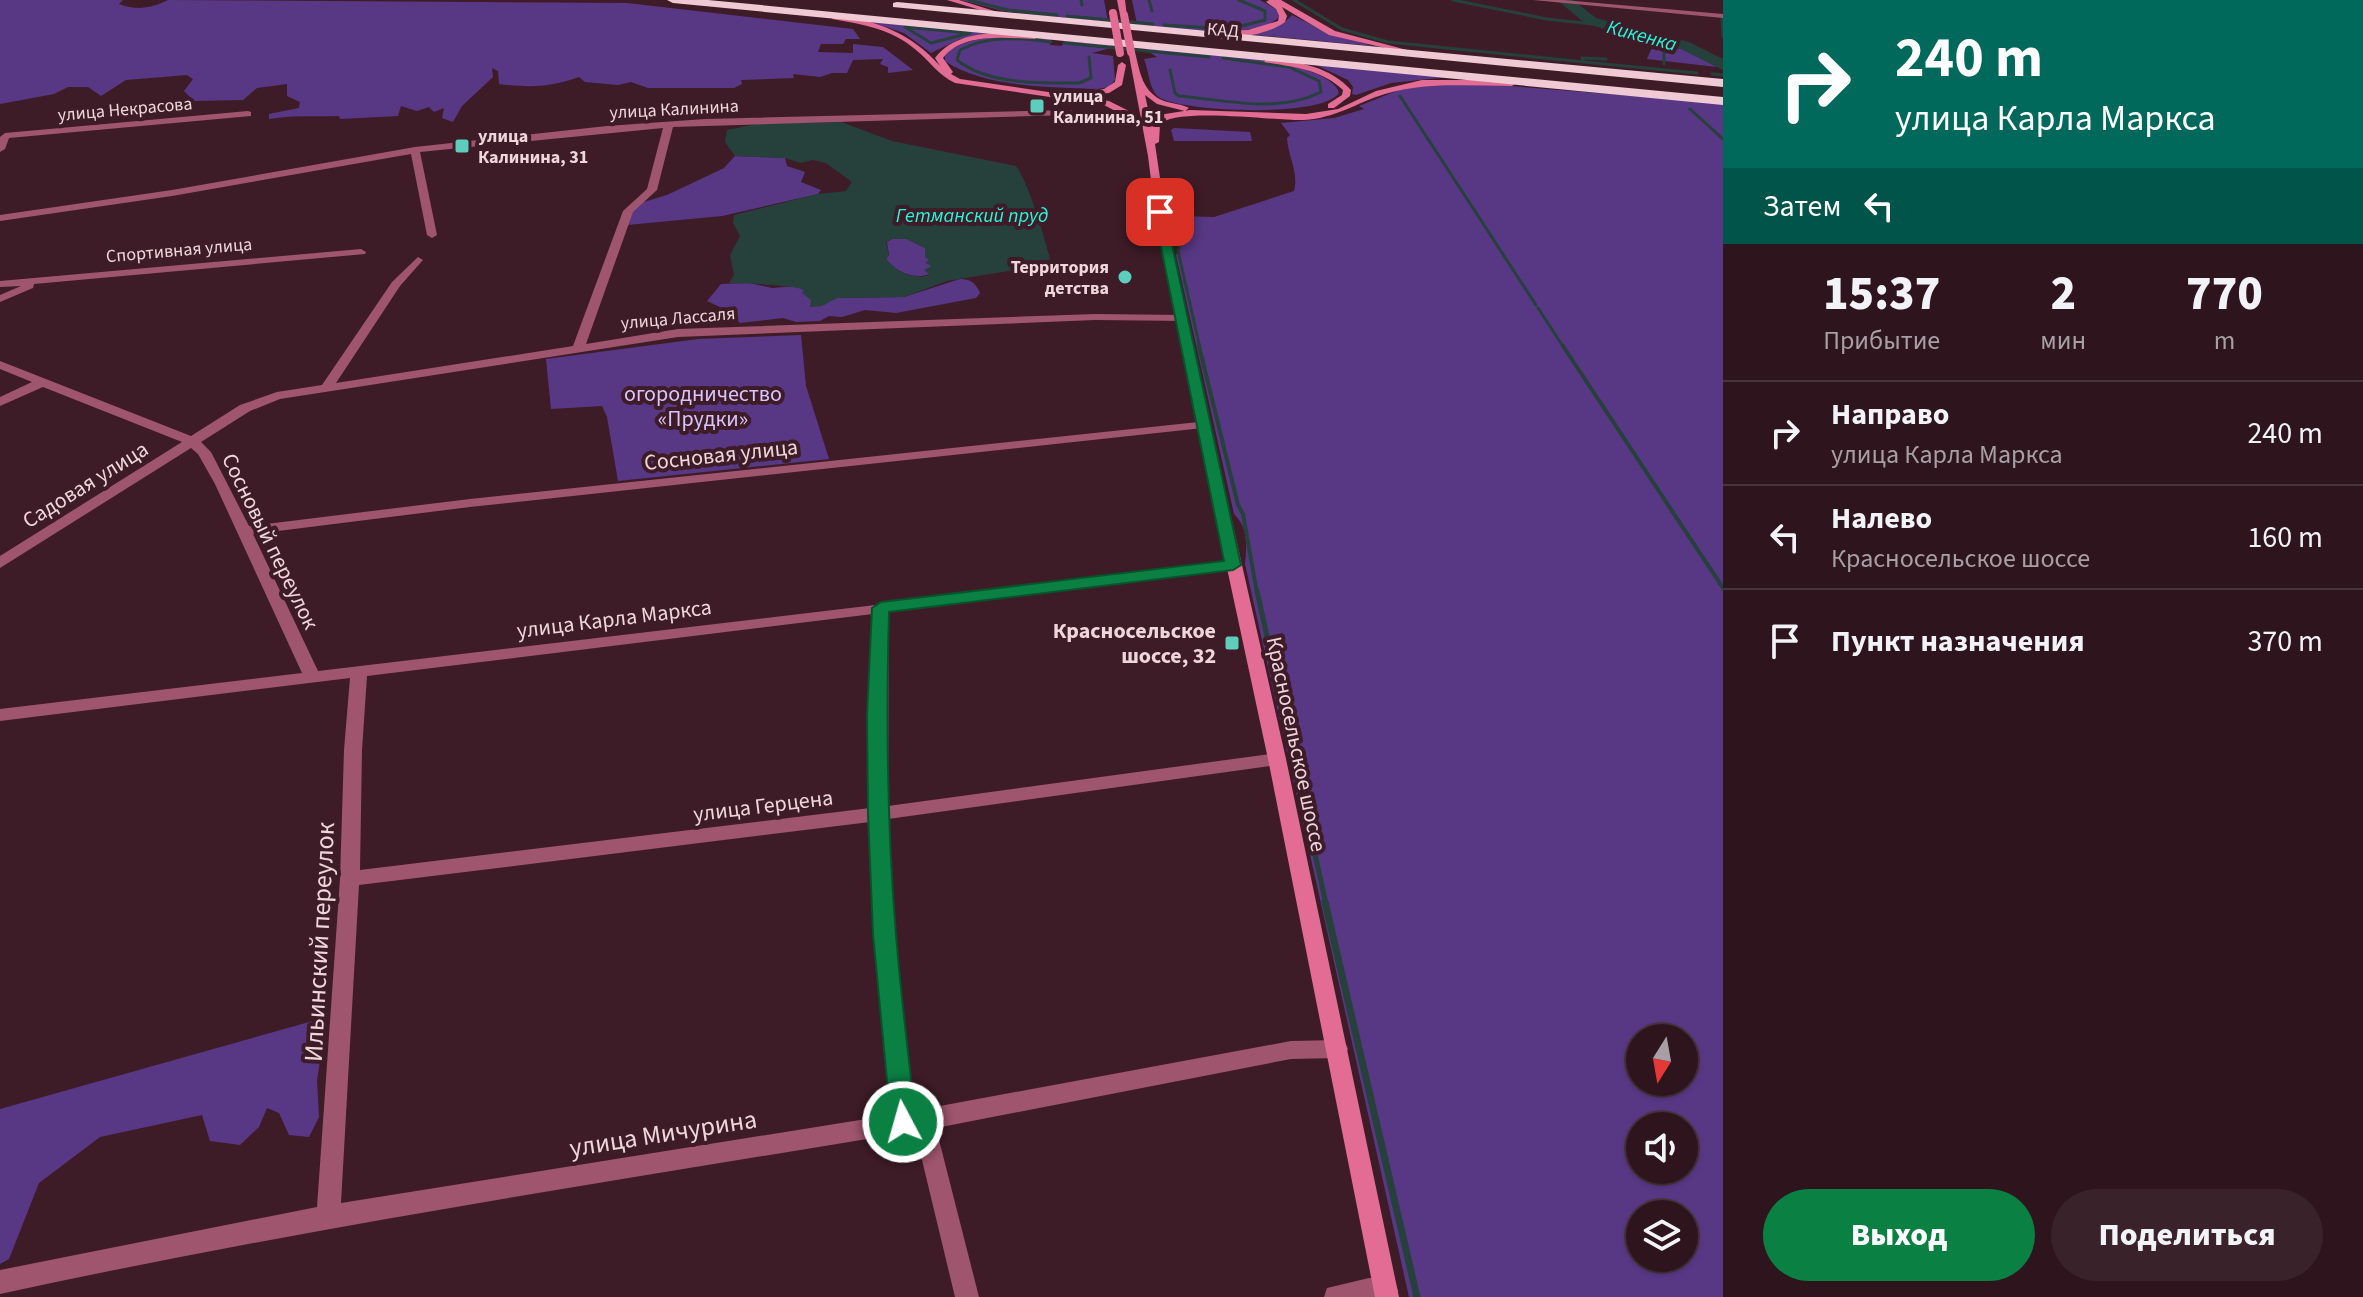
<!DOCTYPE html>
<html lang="ru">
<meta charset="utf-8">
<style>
:root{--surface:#2e151d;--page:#3a222a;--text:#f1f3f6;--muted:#a79fa4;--line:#49343b;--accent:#0b8043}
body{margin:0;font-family:"Source Sans 3",sans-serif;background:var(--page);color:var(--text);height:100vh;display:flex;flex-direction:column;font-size:30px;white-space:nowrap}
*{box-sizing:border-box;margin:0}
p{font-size:26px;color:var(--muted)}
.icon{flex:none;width:44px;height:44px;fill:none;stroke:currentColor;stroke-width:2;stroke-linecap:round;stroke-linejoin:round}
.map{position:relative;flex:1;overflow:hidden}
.sheet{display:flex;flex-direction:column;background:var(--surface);width:640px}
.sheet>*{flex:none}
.top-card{background:#00695c;color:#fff;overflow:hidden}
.needle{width:52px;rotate:191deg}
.fabs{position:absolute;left:1626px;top:1024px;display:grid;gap:16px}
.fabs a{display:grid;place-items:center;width:72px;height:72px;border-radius:50%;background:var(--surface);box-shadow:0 2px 6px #0004,0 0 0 2px var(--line);font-size:40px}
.pin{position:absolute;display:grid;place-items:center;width:68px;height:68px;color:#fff;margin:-34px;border-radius:16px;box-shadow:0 4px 12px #0006}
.me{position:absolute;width:88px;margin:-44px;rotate:354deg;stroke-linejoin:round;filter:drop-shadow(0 0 6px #0008)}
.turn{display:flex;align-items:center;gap:28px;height:168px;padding:0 40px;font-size:36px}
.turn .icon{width:104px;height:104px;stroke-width:2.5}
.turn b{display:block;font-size:56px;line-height:68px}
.then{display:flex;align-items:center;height:76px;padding:0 40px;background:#0003;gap:16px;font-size:30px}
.eta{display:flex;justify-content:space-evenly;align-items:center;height:136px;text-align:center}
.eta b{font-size:48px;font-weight:800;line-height:56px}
.action{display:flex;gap:16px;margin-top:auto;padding:16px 40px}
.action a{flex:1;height:92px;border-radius:48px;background:var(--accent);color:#fff;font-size:32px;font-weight:800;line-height:92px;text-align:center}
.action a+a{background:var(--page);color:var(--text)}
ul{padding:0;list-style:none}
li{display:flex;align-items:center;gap:24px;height:104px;padding:0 40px;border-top:2px solid var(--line)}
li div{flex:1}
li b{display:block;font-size:30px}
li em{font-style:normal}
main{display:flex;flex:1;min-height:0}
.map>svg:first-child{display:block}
.green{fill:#583884;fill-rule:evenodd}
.water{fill:#26403b;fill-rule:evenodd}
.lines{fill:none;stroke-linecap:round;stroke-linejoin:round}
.stream-far3{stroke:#26403b;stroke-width:3}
.stream-far2{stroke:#26403b;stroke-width:4}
.stream-far1{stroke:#26403b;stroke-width:5}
.stream{stroke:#26403b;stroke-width:7}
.river{fill:#26403b;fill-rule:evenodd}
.minor{fill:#9f556d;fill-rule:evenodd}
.secondary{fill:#e26c93;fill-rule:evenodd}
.motorway{fill:#efc9d3;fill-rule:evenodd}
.secondary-bridge{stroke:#e26c93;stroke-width:8}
.route{fill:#0b8043;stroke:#07532c;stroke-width:2}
.poi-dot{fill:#5ccebb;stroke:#3e1c27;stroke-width:3}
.labels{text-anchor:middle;stroke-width:8;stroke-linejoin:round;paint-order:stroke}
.far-street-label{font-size:18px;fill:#eed6dc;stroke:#3e1c27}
.far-poi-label{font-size:18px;font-weight:bold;fill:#eed6dc;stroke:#3e1c27;text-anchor:start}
.far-water-label{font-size:20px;font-style:italic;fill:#24f8dd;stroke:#3e1c27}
.park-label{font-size:22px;fill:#d8c5fc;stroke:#3e1c27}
.street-label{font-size:22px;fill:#eed6dc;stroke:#3e1c27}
.poi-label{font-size:22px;font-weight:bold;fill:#eed6dc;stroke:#3e1c27;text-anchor:end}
.near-street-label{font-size:26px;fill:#eed6dc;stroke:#3e1c27}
</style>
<main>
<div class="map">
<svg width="1723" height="1297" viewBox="0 0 1723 1297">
<rect width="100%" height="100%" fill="#3e1c27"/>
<path class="green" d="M 0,0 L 123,0 L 119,4 C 137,11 152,8 168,0 L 627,3 L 853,29 L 860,39 L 846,39 L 843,44 L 821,44 L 818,52 L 853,53 L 853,44 L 883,47 L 913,70 L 888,73 L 888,67 L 880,64 L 883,59 L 853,60 L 847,73 L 832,73 L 820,77 L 793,74 L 794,78 L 741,80 L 742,84 L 734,88 L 648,88 L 631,82 L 618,85 L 585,82 L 579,77 C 551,87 530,88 499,84 L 498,71 L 492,68 L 493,77 L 462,106 L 453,122 L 442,118 L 444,108 L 434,112 L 429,107 L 417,111 L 401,106 L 398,116 L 340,119 L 339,116 C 315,117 293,115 269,119 L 269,114 L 299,108 L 300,102 L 287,96 L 287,84 L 257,88 L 243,100 L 194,101 L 184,91 L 193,79 L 187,75 L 126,80 L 101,96 L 88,87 L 68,87 L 54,94 L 0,104 Z
M 961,0 L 1104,0 L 1108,22 L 1003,11 Z
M 1132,0 L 1260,0 L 1276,9 L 1279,17 C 1256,42 1170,27 1137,24 Z
M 1292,15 L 1326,32 L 1373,46 L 1245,34 C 1263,31 1280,29 1292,15 Z
M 868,21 L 1001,33 L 960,39 L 931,53 L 904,33 Z
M 997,37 L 1051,39 L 1050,45 L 1062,46 L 1064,41 L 1110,45 L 1111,48 L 1092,53 L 1113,56 L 1115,80 L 1109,87 L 1098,89 C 1052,87 984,88 945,61 L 945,55 C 959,41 978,39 997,37 Z
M 1653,45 L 1677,46 L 1717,67 L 1647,59 Z
M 1143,48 C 1179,51 1330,57 1339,93 C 1322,118 1186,112 1160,98 C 1149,91 1149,71 1144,59 L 1157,57 Z
M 1314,64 L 1448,77 L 1391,83 L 1356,95 L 1352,94 L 1353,87 L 1348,80 Z
M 1484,84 L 1723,103 L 1723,1297 L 1409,1297 L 1245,564 C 1247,546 1248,527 1234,514 L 1176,255 L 1188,228 L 1177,216 L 1214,217 L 1294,191 C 1299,172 1288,157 1287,138 L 1290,135 L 1281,123 L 1334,118 L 1364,109 L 1359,106 L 1399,90 L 1420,86 ZM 1640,1038 L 1684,1038 L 1684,1082 L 1640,1082 ZM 1640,1126 L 1684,1126 L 1684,1170 L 1640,1170 ZM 1640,1214 L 1684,1214 L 1684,1258 L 1640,1258 Z
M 1174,128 L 1250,132 L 1252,141 L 1174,141 L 1171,130 Z
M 735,156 L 785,158 L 787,166 L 805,172 L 801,182 L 821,190 L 818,194 L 722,216 L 627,225 L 628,216 L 637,204 L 667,195 L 724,168 Z
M 892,239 L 907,239 L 925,248 L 932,266 L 925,270 L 930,274 C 914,280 896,272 886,259 L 889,255 L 887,242 Z
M 960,279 C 970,279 976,283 980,293 L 976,298 L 896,313 L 865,310 L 842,317 L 829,316 L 820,321 L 796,322 L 783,318 L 740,323 L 724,309 L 707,301 L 721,284 L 749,283 L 772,288 L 796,286 L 804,290 L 812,300 L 811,306 L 837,298 L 904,297 Z
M 801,335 L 806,386 L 829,459 L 618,481 L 607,417 L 602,406 L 551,409 L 546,359 L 698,339 Z
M 327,1017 L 317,1080 L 319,1117 L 309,1137 L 289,1135 L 279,1113 L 267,1108 L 259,1127 L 240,1145 L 210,1141 L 202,1115 L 100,1137 L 39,1183 L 9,1259 L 0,1264 L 0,1109 Z"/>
<path class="water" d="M 841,122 L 892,141 L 1016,166 C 1029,184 1044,235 1050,259 L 1039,266 L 947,281 L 904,297 L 837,298 L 822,306 L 810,307 L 811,300 L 802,293 L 804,290 C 795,285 743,283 729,283 L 734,275 L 730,255 L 740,236 L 733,223 L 734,215 L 818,194 L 846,191 L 852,182 L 826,163 L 813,160 L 801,163 L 785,158 L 735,156 L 725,142 L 727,130 L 756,124 ZM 892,239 L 907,239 L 925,248 L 925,257 L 929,260 L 925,263 L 932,266 L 924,270 L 930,275 C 914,280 896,272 886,259 L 889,255 L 886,242 Z"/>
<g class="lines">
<path class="stream-far3" d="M 969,0 L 1008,10 L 1057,15
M 1081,0 L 1082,5
M 1149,0 L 1152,11
M 1294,0 L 1342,29 L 1388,42 L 1584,62
M 1453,0 L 1547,19 L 1601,25
M 1067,16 L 1153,24
M 1722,19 L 1723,36
M 1164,25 L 1229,29 L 1265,20 L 1265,11 L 1239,0
M 905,27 L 970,33 L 931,43 Z
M 1051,42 C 1020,38 989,35 960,50 L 957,60 C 988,85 1041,83 1079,83 L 1091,78 L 1089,57
M 1064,43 L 1209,57
M 1606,59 L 1582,58 L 1584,62 L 1697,73
M 1664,64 L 1664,48 L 1691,47
M 1170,70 L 1175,93 L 1179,96 C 1225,100 1278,114 1321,92 L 1319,81 L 1289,67 L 1223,58
M 1712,74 L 1723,75
M 1400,96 L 1536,305
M 1690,109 L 1723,139
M 1170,203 L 1171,210
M 1177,219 L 1187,228 L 1178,251 L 1200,348
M 1538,308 L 1564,348"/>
<path class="stream-far2" d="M 1199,346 L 1238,505 L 1243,514 L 1257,593
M 1563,346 L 1723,588"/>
<path class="stream-far1" d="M 1257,591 L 1326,904"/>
<path class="stream" d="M 1325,902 L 1417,1297"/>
<path class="river" d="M 1557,0 L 1573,0 L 1596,18 L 1689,42 L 1723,59 L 1723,70 L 1679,48 L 1586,24 Z"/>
<path class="minor" d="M 1533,0 L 1563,0 L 1723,14 L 1723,18 Z
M 1072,110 L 1072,114 L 1069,115 L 673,127 L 657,190 L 633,212 L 586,344 L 678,329 L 1095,314 L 1183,315 L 1189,319 L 1187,321 L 1095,320 L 678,337 L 280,399 L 250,411 L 201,442 L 211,452 L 249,526 L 470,499 L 1208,421 L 1210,424 L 1203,428 L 470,507 L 253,534 L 318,671 L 1238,562 L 1240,565 L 1238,568 L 1233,570 L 889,612 L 888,806 L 1277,753 L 1283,755 L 1286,759 L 1283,763 L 1277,765 L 888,819 L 894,933 L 913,1111 L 1291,1041 L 1337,1040 L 1345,1042 L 1348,1049 L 1345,1056 L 1337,1058 L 1291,1059 L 936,1128 L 979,1297 L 955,1297 L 915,1131 C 609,1182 303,1228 0,1294 L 0,1270 L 317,1207 L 340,879 L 344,750 L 350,678 L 0,721 L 0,709 L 302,673 L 215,484 L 198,454 L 191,448 L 0,568 L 0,556 L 182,442 L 43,387 L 0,406 L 0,397 L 32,382 L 0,369 L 0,361 L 191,436 L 240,405 L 277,392 L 322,385 L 392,282 L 418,257 L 423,260 L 400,286 L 336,383 L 573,346 L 623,211 L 647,189 L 663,128 L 420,152 L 437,235 L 432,238 L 427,235 L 411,154 L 172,196 L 0,221 L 0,215 L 172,190 L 415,147 L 607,126 L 705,119 ZM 873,614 L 870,808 L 360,870 L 362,750 L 367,676 ZM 870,822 L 874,933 L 891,1115 L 341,1203 L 359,885 Z
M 248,111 L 251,112 L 251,116 L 9,138 L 5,149 L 0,152 L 0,137 L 5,133 Z
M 361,249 L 366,252 L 365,254 L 34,284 L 33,288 L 0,302 L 0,295 L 21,286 L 0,287 L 0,281 Z
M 1369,1278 L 1386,1279 L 1395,1282 L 1398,1291 L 1396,1297 L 1324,1297 L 1327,1288 Z"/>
<path class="secondary" d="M 947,0 L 959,0 L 1004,14 L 1000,16 Z
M 1117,0 L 1125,0 L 1127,17 L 1120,15 Z
M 1269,0 L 1281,0 L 1335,31 L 1411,51 L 1407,53 L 1329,35 L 1282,7 L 1287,16 L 1285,22 C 1267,35 1230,42 1209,33 L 1213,31 L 1248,30 L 1278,21 L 1279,16 L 1276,9 L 1266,2 Z
M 835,15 C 878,21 911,33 940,66 L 935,58 C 956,29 1005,31 1038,35 L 1035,39 C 1007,38 962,32 943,58 L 953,72 L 951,74 L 960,79 L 1109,101 L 1129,111 L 1140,124 L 1132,126 L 1123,115 L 1104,105 L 955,83 C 938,75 930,61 916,50 C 892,29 862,24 832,19 Z
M 1128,50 L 1135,52 C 1140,72 1142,92 1164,101 C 1173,104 1182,104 1189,108 L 1185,111 L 1157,104 L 1145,95 L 1151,123 L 1159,115 L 1190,110 L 1306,114 L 1338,109 L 1376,91 L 1422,80 L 1512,80 L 1516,83 L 1512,86 C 1469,86 1426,82 1385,94 C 1356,103 1336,118 1304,120 C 1274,121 1179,107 1160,124 L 1159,142 L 1155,144 L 1165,212 L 1210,424 L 1286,759 L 1399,1297 L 1375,1297 L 1268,759 L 1196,424 L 1155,212 L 1148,156 Z
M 1267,58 C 1298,62 1330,66 1351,90 L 1350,96 L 1334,108 L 1328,108 L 1328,104 L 1342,95 L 1343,90 C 1321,69 1293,67 1264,62 Z
M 1122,62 L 1126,65 L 1122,85 L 1109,93 L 1083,95 L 1083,91 L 1104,89 L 1115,82 L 1118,65 Z"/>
<path class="motorway" d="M 667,0 L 708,0 L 1723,97 L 1723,105 L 673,3 Z
M 897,2 L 1723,79 L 1723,87 L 893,7 L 893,3 Z"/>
<path class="secondary-bridge" d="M 1113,13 L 1120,53
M 1124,15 L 1131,52"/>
</g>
<path class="route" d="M 1160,208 L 1165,212 L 1241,565 L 1233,570 L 889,612 C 886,720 887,827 896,935 C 901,997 909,1060 916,1122 L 912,1131 L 903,1134 L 894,1131 L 891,1122 L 873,934 L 868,814 L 867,715 L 872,608 L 881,602 L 1224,561 L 1154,212 Z"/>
<g class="poi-dot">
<rect x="1029" y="98" width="16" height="16" rx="4"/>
<rect x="454" y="138" width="16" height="16" rx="4"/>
<circle cx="1125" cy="277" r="8"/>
<rect x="1224" y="635" width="16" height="16" rx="4"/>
</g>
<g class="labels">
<g class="far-street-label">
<text transform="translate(1223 30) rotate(5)" y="6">КАД</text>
<text transform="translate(125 109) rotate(-5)" y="6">улица Некрасова</text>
<text transform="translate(674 109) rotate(-3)" y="6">улица Калинина</text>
<text transform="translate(179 250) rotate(-5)" y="6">Спортивная улица</text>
<text transform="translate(678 318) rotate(-5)" y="6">улица Лассаля</text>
</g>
<g class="far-poi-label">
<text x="1053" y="102">улица<tspan x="1053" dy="21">Калинина, 51</tspan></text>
<text x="478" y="142">улица<tspan x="478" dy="21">Калинина, 31</tspan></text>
<text x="1109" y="273" text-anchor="end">Территория<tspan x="1109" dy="21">детства</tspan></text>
</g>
<g class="far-water-label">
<text transform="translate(1642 35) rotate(15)" y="7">Кикенка</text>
<text x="972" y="222">Гетманский пруд</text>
</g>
<g class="park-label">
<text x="703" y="401">огородничество<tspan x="703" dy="25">«Прудки»</tspan></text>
</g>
<g class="street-label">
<text transform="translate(721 454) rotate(-6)" y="8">Сосновая улица</text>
<text transform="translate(85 484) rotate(-32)" y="8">Садовая улица</text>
<text transform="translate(271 541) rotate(64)" y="8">Сосновый переулок</text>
<text transform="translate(614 618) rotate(-7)" y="8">улица Карла Маркса</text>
<text transform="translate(1297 744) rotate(78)" y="8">Красносельское шоссе</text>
<text transform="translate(763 805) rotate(-7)" y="8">улица Герцена</text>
</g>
<g class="poi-label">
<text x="1216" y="638">Красносельское<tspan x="1216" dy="25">шоссе, 32</tspan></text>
</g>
<g class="near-street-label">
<text transform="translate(319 942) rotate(-87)" y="9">Ильинский переулок</text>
<text transform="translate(663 1133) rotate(-9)" y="9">улица Мичурина</text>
</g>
</g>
</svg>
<div class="fabs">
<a><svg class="needle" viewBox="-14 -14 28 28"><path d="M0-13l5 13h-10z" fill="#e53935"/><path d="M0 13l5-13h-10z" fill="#a79fa4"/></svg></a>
<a><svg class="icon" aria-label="sound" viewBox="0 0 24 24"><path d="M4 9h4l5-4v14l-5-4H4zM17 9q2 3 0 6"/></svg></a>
<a><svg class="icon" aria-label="layers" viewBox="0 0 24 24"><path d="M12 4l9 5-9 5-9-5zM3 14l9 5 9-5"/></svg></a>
</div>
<div class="pin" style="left:1160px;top:212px;background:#d93025"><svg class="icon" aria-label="arrive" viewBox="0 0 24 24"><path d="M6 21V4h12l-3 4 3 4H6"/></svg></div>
<svg class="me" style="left:903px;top:1122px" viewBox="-20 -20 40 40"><circle r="17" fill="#0b8043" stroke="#fff" stroke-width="3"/><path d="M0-11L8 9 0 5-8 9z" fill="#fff"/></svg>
</div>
<section class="sheet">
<div class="top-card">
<div class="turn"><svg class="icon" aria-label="right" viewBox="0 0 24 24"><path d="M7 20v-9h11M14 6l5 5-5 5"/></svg><div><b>240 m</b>улица Карла Маркса</div></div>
<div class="then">Затем<svg class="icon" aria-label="left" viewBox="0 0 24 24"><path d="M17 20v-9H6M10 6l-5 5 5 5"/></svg></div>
</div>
<div class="eta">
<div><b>15:37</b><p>Прибытие</p></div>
<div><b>2</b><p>мин</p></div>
<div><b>770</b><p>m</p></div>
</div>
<ul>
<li><svg class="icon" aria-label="right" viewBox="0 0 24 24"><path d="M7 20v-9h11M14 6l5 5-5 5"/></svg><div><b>Направо</b><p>улица Карла Маркса</p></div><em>240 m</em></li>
<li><svg class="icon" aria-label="left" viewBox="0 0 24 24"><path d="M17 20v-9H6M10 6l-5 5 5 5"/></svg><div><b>Налево</b><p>Красносельское шоссе</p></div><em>160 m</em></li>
<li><svg class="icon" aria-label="arrive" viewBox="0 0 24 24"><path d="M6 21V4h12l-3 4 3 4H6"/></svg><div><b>Пункт назначения</b></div><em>370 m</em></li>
</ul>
<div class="action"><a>Выход</a><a>Поделиться</a></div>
</section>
</main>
